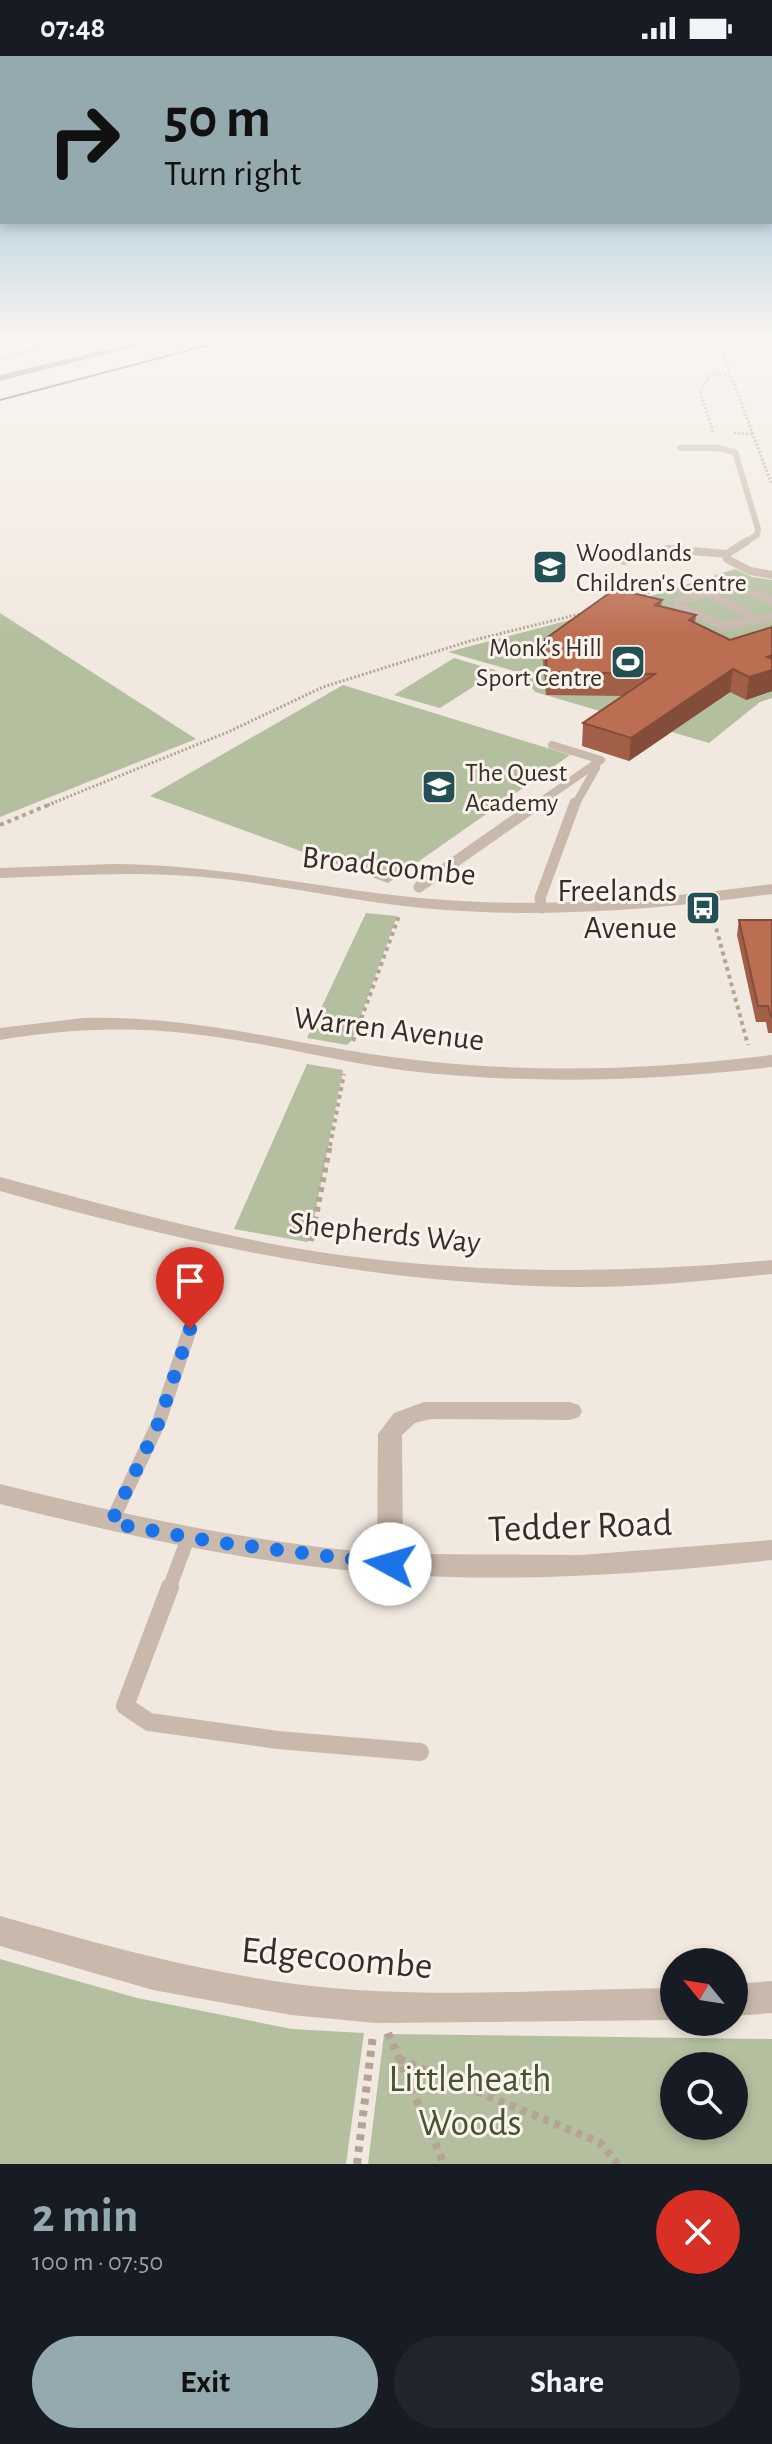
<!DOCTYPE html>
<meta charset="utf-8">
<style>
:root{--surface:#171b24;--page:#20242c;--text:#f1f3f6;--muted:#9ea1a6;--accent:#94aaae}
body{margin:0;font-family:"Alegreya Sans",sans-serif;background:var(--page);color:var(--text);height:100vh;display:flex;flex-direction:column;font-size:30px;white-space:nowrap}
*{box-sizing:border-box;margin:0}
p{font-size:26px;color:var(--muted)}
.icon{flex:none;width:44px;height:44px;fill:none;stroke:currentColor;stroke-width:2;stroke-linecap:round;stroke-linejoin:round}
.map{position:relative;height:2108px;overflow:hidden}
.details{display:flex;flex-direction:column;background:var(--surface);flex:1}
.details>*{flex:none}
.banner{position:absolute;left:0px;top:0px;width:772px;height:168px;box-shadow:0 4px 12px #0003;background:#94aaae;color:#111;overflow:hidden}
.needle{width:52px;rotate:300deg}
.controls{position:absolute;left:660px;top:1892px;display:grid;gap:16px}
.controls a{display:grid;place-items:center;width:88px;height:88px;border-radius:50%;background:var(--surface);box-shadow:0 4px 12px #0003;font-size:40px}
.pin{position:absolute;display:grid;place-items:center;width:68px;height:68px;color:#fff;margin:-82px -34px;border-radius:50% 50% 50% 0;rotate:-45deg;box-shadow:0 0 8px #0007}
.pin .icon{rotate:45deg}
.me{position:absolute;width:88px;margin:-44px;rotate:276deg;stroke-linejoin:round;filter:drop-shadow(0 0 6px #0008)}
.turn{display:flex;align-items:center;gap:28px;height:168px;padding:0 32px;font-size:36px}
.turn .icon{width:104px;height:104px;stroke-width:2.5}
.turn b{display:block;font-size:56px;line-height:68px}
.round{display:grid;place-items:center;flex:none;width:84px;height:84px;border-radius:42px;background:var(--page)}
.head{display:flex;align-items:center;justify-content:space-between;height:136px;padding:0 32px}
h1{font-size:48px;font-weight:600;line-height:60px;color:var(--accent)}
.cta{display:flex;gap:16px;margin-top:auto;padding:16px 32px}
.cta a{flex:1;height:92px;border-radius:48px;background:var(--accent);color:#111;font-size:32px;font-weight:600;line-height:92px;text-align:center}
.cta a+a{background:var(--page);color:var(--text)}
.status{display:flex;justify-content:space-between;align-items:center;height:56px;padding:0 40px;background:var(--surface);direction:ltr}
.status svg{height:22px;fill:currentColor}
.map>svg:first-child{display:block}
.green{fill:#b4bfa0;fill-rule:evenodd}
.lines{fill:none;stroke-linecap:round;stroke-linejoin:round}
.path-far3{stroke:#b4a496;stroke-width:3;stroke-dasharray:2 2;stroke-linecap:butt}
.path-far2{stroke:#b4a496;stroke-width:4;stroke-dasharray:4 4;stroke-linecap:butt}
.path-far1{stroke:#b4a496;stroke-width:6;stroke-dasharray:5 5;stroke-linecap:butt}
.path{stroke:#b4a496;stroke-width:8;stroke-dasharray:6 6;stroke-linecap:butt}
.lane-far4{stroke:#c8b9ac;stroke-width:6}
.lane-far3{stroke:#c8b9ac;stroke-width:8}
.lane-far2{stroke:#c8b9ac;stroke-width:11}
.lane-far1{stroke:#c8b9ac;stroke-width:14}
.lane{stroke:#c8b9ac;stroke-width:18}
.street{fill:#c8b9ac;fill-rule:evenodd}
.primary{fill:#77665c;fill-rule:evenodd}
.tram{stroke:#372e2a;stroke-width:2}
.wall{fill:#a25f47}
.shaded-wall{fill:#844d39}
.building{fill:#bc6e52;stroke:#844d39;stroke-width:2}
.route{stroke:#1a73e8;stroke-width:14;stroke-dasharray:0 25.2}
.labels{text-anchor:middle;stroke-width:6;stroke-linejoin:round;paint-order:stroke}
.far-poi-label{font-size:26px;fill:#372e2a;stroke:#f9f3eb;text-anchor:start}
.street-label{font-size:32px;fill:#372e2a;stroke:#f9f3eb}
.poi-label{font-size:32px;fill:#372e2a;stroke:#f9f3eb;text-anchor:end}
.near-street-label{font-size:38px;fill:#372e2a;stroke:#f9f3eb}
.near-park-label{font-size:38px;fill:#455330;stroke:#f9f3eb}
</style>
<div class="status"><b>07:48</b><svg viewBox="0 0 49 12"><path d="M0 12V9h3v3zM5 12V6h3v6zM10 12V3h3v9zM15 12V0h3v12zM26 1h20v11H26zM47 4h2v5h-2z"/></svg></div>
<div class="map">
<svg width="772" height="2108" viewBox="0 0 772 2108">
<rect width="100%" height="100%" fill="#f1e9df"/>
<path class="green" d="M 735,513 L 752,521 L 772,524 L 772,642 L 760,646 L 709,687 L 535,636 L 521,617 L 448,596 L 604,555 Z
M 0,557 L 196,683 L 0,761 Z
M 454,602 L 498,615 L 440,652 L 394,639 Z
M 343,629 L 570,699 L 388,827 L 150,740 Z
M 366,857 L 397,860 L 352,984 L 347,989 L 307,982 Z
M 307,1008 L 343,1014 L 310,1183 L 307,1186 L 234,1173 Z
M 0,1903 L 137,1942 L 292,1973 L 364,1977 L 346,2108 L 0,2108 Z
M 384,1978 L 772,1983 L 772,2108 L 368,2108 ZM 674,2010 L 734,2010 L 734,2070 L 674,2070 Z"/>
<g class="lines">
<path class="path-far3" d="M 704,285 L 721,293 L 772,429
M 713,376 L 700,335 L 711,318 L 732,319
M 734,377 L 753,378
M 636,541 L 668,530
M 48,749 L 228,676 L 323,631 L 470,585 L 584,557"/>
<path class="path-far2" d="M 0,769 L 53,747
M 712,857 L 748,989
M 353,985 L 399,860
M 330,1090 L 344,1018"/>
<path class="path-far1" d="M 311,1185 L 330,1088"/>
<path class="path" d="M 388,1977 L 444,2108
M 399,2003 L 599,2086 L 618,2108
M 357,2108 L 373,1979"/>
<path class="lane-far4" d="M 680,392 L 718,392 L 735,396 L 758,473 L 757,479 L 744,487"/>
<path class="lane-far3" d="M 747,485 L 727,498 L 727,503 L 750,515 L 772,519
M 624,505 L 668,493 L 727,498
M 705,536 L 759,564
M 772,545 L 735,530 L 677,545 L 678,550 L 724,570 L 772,561
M 536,749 L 601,704 L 552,689
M 575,749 L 596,712"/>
<path class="lane-far2" d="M 419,831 L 539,747
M 542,852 L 540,842 L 575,747"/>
<path class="lane-far1" d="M 111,1467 L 159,1366 L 190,1273
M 169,1533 L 188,1482"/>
<path class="lane" d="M 170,1531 L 125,1650 L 149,1666 L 278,1684 L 420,1696"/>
<path class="street" d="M 61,285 L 76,285 L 0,305 L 0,299 Z
M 112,808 C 218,808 316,832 420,842 C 538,853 655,844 772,828 L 772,838 C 664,853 555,862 446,854 C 371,849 298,832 224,823 C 150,814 75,819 0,822 L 0,812 Z
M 83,962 C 198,959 297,990 408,1003 C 529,1018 651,1014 772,999 L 772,1011 C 651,1025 530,1029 409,1015 C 336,1006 266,986 193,978 C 128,970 64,973 0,984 L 0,972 Z
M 0,1121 C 94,1146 187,1172 283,1190 C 445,1219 608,1219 772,1204 L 772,1218 C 706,1225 639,1232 572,1231 C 376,1228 188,1189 0,1135 Z
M 424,1346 L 570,1346 L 579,1349 L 582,1355 L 579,1361 L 570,1364 L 431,1363 L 415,1367 L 402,1379 L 403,1498 L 581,1499 L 772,1484 L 772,1504 C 645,1518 517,1527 389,1518 C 257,1509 128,1480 0,1448 L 0,1428 C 124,1459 249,1486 377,1497 L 378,1378 L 394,1357 Z
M 0,1860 C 124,1895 246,1929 375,1935 C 473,1940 576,1933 674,1932 L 674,1964 L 376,1967 L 291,1959 L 153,1934 L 0,1890 Z
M 772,1925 L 772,1957 L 734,1960 L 734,1928 Z"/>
<path class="primary" d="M 142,285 L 157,285 L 0,325 L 0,319 Z"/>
<path class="tram" d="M 0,344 L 224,285"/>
</g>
<path class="wall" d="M 662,544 L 661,551 L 696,559 L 695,567 L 730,584 L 772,571 L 772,635 L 746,644 L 730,636 L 629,705 L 582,690 L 583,667 L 623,640 L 546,639 L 543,605 L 545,583 Z
M 739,864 L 772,864 L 772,977 L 768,977 L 766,966 L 756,966 L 737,879 Z"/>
<path class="shaded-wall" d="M 772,599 L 772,635 L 746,644 L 749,621 L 767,601 Z
M 733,613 L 730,636 L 629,705 L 631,682 Z"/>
<path class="building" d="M 615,533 L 662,544 L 655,549 L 696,559 L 689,564 L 730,584 L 772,571 L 772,599 L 767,601 L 772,603 L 772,614 L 749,621 L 733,613 L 631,682 L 583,667 L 655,618 L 547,616 L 545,583 Z
M 739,864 L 772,864 L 772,961 L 771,961 L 768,950 L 758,950 Z"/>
<linearGradient id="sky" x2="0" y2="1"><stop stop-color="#7eb0d0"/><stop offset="0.49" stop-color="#f9f5f1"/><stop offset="1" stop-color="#f9f5f1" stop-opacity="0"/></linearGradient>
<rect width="772" height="580" fill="url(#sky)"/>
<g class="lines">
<path class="route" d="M 190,1273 L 159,1366 L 111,1467 L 216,1486 L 390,1508"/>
</g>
<defs>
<g id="school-square" transform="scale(1.8)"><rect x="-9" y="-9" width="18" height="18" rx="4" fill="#235055" stroke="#f9f3eb"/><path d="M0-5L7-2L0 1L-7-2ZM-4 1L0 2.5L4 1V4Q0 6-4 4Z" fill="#fff"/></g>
<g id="stadium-square" transform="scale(1.8)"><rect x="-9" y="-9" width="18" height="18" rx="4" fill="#235055" stroke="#f9f3eb"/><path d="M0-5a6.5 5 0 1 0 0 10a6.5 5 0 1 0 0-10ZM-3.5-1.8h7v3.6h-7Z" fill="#fff"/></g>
<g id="bus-square" transform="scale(1.8)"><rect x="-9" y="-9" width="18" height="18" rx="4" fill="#235055" stroke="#f9f3eb"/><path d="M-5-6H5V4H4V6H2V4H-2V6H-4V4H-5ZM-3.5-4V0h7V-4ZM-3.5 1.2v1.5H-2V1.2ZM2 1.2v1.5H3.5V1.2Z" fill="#fff"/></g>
</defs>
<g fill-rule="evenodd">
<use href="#school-square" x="550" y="511"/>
<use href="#stadium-square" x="628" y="606"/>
<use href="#school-square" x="439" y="731"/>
<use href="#bus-square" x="703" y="852"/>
</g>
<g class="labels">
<g class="far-poi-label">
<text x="576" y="505">Woodlands<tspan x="576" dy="30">Children's Centre</tspan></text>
<text x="602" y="600" text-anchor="end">Monk's Hill<tspan x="602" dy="30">Sport Centre</tspan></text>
<text x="465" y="725">The Quest<tspan x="465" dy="30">Academy</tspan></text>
</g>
<g class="street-label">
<text transform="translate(389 809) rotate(6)" y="11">Broadcoombe</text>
<text transform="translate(389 972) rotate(7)" y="11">Warren Avenue</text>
<text transform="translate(385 1176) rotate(6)" y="11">Shepherds Way</text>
</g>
<g class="poi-label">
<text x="677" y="845">Freelands<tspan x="677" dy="37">Avenue</tspan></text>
</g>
<g class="near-street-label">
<text transform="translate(580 1469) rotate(-2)" y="13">Tedder Road</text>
<text transform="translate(337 1901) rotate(5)" y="13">Edgecoombe</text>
</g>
<g class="near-park-label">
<text x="470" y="2035">Littleheath<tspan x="470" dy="44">Woods</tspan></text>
</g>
</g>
</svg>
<div class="controls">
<a><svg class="needle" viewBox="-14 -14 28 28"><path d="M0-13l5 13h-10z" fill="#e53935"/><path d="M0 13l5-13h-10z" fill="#9ea1a6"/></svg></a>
<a><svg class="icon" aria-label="search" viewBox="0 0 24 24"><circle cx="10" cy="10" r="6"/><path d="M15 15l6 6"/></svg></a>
</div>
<div class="pin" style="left:190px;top:1273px;background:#d93025"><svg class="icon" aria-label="arrive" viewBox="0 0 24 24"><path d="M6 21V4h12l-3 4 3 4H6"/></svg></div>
<svg class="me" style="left:390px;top:1508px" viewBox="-20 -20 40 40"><circle r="19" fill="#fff"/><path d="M0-13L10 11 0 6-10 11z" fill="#1a73e8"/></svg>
<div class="banner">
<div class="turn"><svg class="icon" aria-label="right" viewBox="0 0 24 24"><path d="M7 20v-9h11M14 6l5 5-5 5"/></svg><div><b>50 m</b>Turn right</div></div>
</div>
</div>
<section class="details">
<div class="head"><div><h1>2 min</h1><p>100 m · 07:50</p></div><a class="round" style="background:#d93025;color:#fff"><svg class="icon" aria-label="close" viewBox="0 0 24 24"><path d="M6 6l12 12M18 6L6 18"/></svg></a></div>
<div class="cta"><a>Exit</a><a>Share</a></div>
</section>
